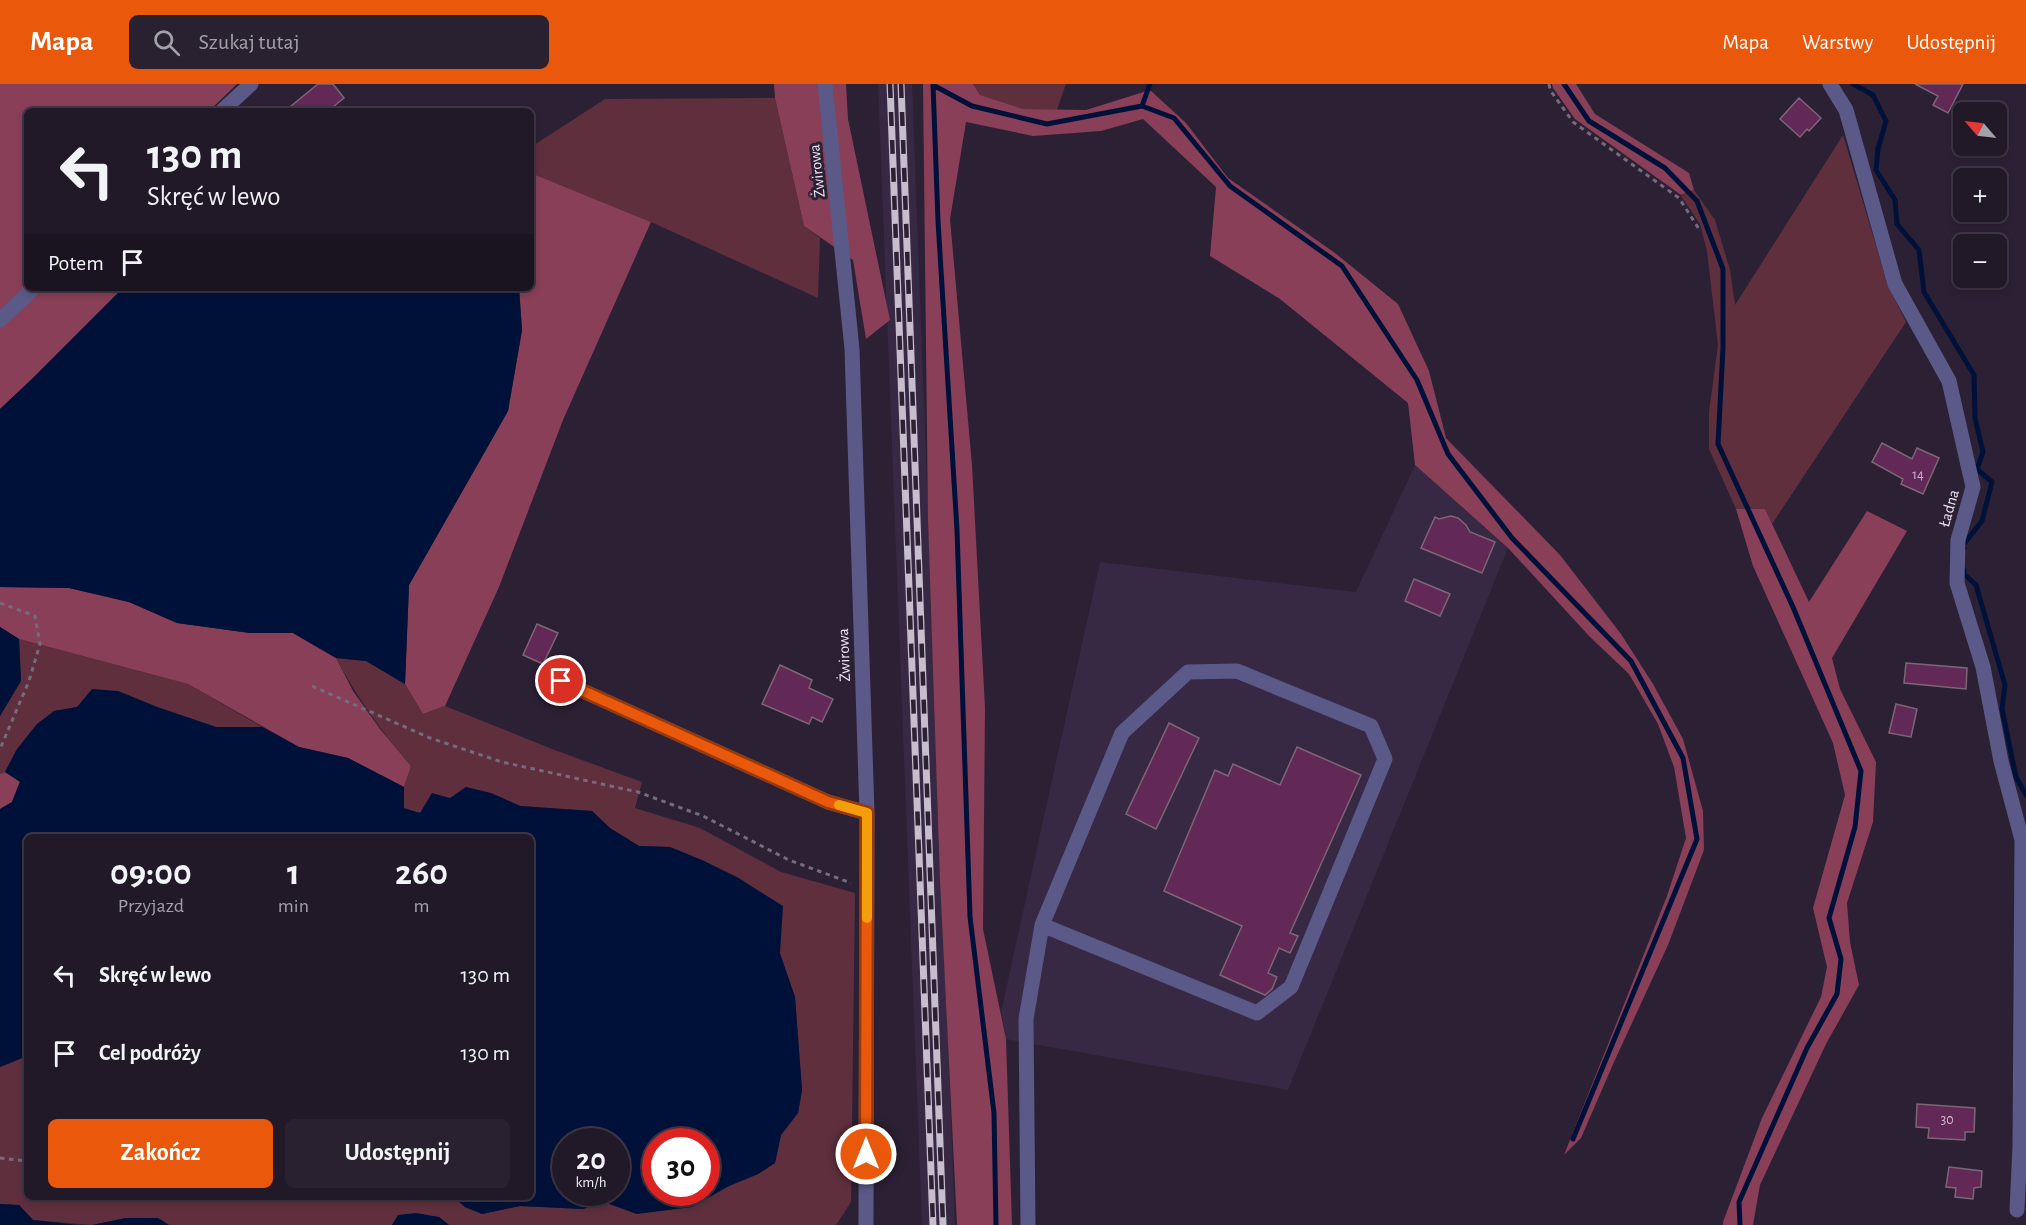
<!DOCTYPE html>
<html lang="pl">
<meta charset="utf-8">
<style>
:root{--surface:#211828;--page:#292130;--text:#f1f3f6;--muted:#a2a0a8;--line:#3e3745;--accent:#ea580c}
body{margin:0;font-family:"Alegreya Sans",sans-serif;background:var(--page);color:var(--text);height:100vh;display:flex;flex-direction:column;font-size:22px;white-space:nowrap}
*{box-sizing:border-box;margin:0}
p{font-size:20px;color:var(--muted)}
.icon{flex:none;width:33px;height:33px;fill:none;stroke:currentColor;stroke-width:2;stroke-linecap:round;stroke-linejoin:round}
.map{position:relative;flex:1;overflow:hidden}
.details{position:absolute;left:24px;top:750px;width:510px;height:366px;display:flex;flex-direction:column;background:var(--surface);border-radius:9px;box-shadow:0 3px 9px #0003,0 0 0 2px var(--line)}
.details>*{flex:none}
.banner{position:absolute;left:24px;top:24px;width:510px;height:183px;border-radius:9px;box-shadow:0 3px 9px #0003,0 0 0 2px var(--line);background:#211828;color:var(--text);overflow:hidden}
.needle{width:39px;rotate:298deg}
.tools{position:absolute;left:1953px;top:18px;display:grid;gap:12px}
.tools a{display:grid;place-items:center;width:54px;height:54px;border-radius:9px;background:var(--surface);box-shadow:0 3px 9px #0003,0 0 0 2px var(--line);font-size:30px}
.speed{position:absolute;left:552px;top:1044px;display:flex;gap:12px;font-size:30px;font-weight:700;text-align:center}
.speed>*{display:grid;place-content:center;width:78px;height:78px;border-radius:50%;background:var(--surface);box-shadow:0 3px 9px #0003,0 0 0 2px var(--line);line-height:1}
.speed small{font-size:15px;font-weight:400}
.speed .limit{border:9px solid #d22;background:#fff;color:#111}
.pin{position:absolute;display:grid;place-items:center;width:51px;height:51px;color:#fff;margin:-26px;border:3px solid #fff;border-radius:50%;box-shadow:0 2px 6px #0007}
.me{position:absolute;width:66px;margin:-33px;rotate:0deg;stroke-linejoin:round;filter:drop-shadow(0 0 4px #0008)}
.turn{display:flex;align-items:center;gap:21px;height:126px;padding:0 24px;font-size:27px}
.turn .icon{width:78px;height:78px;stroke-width:2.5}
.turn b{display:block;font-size:42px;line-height:51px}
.then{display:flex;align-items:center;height:57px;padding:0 24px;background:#0003;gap:12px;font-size:22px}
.eta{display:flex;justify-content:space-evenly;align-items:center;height:102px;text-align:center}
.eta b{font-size:36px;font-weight:600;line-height:42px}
.button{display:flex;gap:12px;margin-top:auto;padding:12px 24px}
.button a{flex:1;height:69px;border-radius:9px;background:var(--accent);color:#fff;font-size:24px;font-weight:600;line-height:69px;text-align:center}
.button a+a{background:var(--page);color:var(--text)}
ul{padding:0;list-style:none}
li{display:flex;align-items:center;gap:18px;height:78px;padding:0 24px}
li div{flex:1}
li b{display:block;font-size:22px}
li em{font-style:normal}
header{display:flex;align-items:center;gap:36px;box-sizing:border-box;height:84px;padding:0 30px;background:var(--accent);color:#fff}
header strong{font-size:28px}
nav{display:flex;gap:33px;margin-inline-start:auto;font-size:21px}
.search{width:420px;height:54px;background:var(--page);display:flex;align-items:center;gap:15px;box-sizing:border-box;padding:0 21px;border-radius:9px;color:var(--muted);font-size:22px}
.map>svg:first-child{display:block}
.built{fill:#372843}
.green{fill:#5f2f3e}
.forest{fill:#893f57}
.water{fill:#001139;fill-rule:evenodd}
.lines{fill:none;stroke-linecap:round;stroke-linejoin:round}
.stream{stroke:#001139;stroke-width:5}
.building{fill:#622856;stroke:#7d6577;stroke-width:1.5}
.path{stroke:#756b7d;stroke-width:3;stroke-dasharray:4.5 4.5;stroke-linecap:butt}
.minor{stroke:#5a5987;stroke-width:15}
.rail-casing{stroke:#c6bdcd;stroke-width:7}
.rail{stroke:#2c2035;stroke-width:4.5;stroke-dasharray:14;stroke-linecap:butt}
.route-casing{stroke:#983908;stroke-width:15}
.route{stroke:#ea580c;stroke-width:10}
.slow{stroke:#f59e0b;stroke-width:10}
.labels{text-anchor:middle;stroke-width:6;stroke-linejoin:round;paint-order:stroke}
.number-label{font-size:14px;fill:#cbb6cc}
.street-label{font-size:16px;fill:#eee6f4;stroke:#2c2035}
</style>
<header>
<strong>Mapa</strong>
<div class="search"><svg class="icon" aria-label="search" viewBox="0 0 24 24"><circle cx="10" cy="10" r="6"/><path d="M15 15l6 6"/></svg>Szukaj tutaj</div>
<nav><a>Mapa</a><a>Warstwy</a><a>Udostępnij</a></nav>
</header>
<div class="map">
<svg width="2026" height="1141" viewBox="0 0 2026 1141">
<rect width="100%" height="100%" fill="#2c2035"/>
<path class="built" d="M 878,0 L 912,0 L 955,1141 L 922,1141 Z
M 1415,381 L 1508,464 L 1288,1006 L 1006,955 L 1001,928 L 1100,478 L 1356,508 Z"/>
<path class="green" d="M 973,0 L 1066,0 L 1057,26 L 1023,25 L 980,11 Z
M 775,14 L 804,142 L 820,154 L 818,214 L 651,138 L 531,89 L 531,63 L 605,15 Z
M 1843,51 L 1888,202 L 1906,238 L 1772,440 L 1765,425 L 1736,425 L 1709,365 L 1709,328 L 1718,261 L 1707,167 L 1700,140 L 1681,112 L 1694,106 L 1715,136 L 1730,186 L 1735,221 Z
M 19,555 L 188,600 L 262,643 L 216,643 L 157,623 L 118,607 L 77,623 L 54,627 L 17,665 L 5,688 L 0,690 L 0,632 L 21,597 Z
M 336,574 L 366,577 L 405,600 L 423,630 L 445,622 L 552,665 L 642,698 L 635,724 L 700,744 L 781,788 L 855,809 L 851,1118 L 836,1141 L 449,1141 L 439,1133 L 398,1131 L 392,1141 L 169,1141 L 158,1134 L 126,1134 L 92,1141 L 33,1136 L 19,1121 L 0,1120 L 0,983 L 27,972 L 27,1113 L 454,1113 L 465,1123 L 482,1130 L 520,1122 L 583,1125 L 604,1118 L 637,1130 L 729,1102 L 758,1090 L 775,1079 L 781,1051 L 798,1029 L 802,1006 L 795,913 L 779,869 L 782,822 L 739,794 L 704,777 L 670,763 L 639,762 L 610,744 L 592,727 L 520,722 L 491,709 L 450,714 L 421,729 L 404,725 L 404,703 L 411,682 C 381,647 358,615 336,574 Z"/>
<path class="forest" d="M 0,0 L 237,0 L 209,27 L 27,27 L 27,203 L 0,229 Z
M 774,0 L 846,0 L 848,35 L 890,236 L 866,255 L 853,176 L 804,142 L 775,14 Z
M 923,0 L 973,0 L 980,11 L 1023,25 L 1086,26 L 1150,6 L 1186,39 L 1228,94 L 1335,169 L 1398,220 L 1429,287 L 1446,354 L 1560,471 L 1621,550 L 1653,600 L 1683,655 L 1703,727 L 1704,766 L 1668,861 L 1614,978 L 1581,1054 L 1564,1071 L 1667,812 L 1686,754 L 1674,683 L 1658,640 L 1629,590 L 1590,553 L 1508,464 L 1415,381 L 1408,319 L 1280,215 L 1210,172 L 1216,103 L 1143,35 L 1101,47 L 1033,52 L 966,38 L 950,135 L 972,381 L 985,624 L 983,845 L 1006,955 L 1012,1141 L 957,1141 L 940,797 L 928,435 Z
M 1552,0 L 1576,0 L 1595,30 L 1689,89 L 1694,106 L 1681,111 L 1575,35 L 1553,4 Z
M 531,89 L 651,138 L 563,336 L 499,503 L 445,622 L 423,630 L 405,600 L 409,501 L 508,327 L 522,246 L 519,204 L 531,204 Z
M 42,204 L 123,204 L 32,295 L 0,325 L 0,243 Z
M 1736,425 L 1765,425 L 1809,518 L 1867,427 L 1907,447 L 1832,574 L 1840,605 L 1876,678 L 1873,738 L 1847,819 L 1850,858 L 1859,901 L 1826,960 L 1760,1101 L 1753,1141 L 1723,1141 L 1723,1138 L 1762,1034 L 1821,913 L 1827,883 L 1813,824 L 1845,711 L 1833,659 L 1753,482 Z
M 0,503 L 69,504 L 129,518 L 177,539 L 250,549 L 293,549 L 336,574 L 353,607 L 380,645 L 411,682 L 404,703 L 348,674 L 299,663 L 188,600 L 19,555 L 0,543 Z
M 5,688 L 20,697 L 12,718 L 0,725 L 0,690 Z"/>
<path class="water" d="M 123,204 L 519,204 L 522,246 L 508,327 L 409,501 L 405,600 L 366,577 L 336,574 L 293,549 L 250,549 L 177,539 L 129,518 L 69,504 L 0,503 L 0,325 L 32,295 Z
M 0,543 L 19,555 L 21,597 L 0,632 Z
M 92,605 L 118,607 L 157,623 L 216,643 L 262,643 L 299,663 L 348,674 L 404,703 L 404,724 L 420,729 L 432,709 L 450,714 L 466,703 L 491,709 L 520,722 L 592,727 L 610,744 L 639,762 L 670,763 L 704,777 L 738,794 L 783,822 L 780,869 L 795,913 L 802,1006 L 798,1029 L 781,1051 L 775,1079 L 758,1090 L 729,1102 L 692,1123 L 637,1130 L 604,1118 L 583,1125 L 520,1122 L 482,1130 L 465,1123 L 454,1113 L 531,1113 L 531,753 L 27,753 L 27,972 L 0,983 L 0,725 L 12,718 L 20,698 L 5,688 L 17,665 L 37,640 L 54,627 L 77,623 ZM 566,1058 L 616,1058 L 616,1108 L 566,1108 ZM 656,1058 L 706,1058 L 706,1108 L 656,1108 Z
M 0,1120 L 19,1121 L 33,1136 L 77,1141 L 0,1141 Z
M 416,1129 L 439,1133 L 449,1141 L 392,1141 L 398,1131 Z
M 126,1134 L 158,1134 L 169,1141 L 92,1141 Z"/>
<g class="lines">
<path class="stream" d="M 933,0 L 938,137 L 957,446 L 970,833 L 994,1029 L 996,1141
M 1564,0 L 1589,37 L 1665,84 L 1697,117 L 1723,185 L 1723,264 L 1718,360 L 1793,523 L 1861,687 L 1855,743 L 1829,834 L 1841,875 L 1837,910 L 1807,964 L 1739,1118 L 1740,1141
M 1853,0 L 1873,11 L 1886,37 L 1878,65 L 1876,86 L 1895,116 L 1897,140 L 1919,166 L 1924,208 L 1974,291 L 1975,334 L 1983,368 L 1977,385 L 1992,398 L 1982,437 L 1963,461 L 1964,464
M 933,1 L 972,22 L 1047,40 L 1142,22 L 1174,34 L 1230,102 L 1342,182 L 1417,296 L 1448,370 L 1512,454 L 1631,577 L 1683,674 L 1697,755 L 1573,1055
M 1142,22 L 1150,0
M 1964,486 L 1964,490 L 1976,501 L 2005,601 L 2002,625 L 2016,693 L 2026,711"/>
</g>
<path class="building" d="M 318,0 L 333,0 L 344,14 L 328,27 L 285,27 Z
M 1915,0 L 1963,0 L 1948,29 L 1933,21 L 1938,12 Z
M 1799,14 L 1821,34 L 1809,47 L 1807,45 L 1800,53 L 1780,35 Z
M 1882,359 L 1912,375 L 1917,364 L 1939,374 L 1923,410 L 1901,400 L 1903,395 L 1872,378 Z
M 1435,433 L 1439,435 L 1451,432 L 1458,434 L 1466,441 L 1470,448 L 1495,458 L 1482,489 L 1421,464 Z
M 1414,495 L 1450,510 L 1440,532 L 1405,517 Z
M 537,540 L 558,549 L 543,580 L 523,571 Z
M 1906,579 L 1967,584 L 1966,605 L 1904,599 Z
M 780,581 L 812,596 L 809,604 L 833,615 L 822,638 L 812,633 L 809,640 L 762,620 Z
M 1896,620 L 1917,625 L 1911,653 L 1889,649 Z
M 1169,639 L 1199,654 L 1156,745 L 1126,730 Z
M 1297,663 L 1361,691 L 1290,849 L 1298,852 L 1290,869 L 1279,864 L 1268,889 L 1277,893 L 1272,905 L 1265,911 L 1220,891 L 1242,842 L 1164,807 L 1215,686 L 1228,692 L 1233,680 L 1280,701 Z
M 1917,1020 L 1975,1024 L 1974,1048 L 1965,1048 L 1965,1056 L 1928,1054 L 1929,1044 L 1916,1043 Z
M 1949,1083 L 1982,1087 L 1981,1103 L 1974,1104 L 1973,1115 L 1955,1113 L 1956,1104 L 1946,1103 Z"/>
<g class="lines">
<path class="path" d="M 1549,0 L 1550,6 L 1573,38 L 1679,114 L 1699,145
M 0,519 L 35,532 L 40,560 L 29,597 L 0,665
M 312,602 L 430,654 L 502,678 L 638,708 L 703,732 L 789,776 L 851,799
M 0,1074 L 27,1077"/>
<path class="minor" d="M 825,0 L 852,265 L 867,729 L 866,1141
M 1830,0 L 1846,26 L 1895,200 L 1949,297 L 1973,403 L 1958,456 L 1957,499 L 1983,583 L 2001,677 L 2022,756 L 2020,1062 L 2017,1126
M 222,27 L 251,0
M 0,236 L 34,204
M 561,597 L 828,718 L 867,729
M 1028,1141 L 1026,935 L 1042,841 L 1122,649 L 1188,588 L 1237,587 L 1371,642 L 1385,675 L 1291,903 L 1257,929 L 1042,841"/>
<g class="rail-casing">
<path id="rail" d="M 890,0 L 933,1141
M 901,0 L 943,1141"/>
</g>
<use href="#rail" class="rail"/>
</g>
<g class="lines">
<g class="route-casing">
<path id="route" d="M 561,597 L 828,718 L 867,729 L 866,1070"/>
</g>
<use href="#route" class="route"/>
<path class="slow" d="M 839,721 L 867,729 L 867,834"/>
</g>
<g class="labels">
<g class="number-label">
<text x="1918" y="395">14</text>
<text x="1947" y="1040">30</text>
</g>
<g class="street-label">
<text transform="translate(816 87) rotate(-96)" y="6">Żwirowa</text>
<text transform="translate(1948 424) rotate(-74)" y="6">Ładna</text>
<text transform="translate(843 571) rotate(-92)" y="6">Żwirowa</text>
</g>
</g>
</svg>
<div class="tools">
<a><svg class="needle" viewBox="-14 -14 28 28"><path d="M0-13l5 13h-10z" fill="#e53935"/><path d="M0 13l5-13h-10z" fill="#a2a0a8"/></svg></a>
<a>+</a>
<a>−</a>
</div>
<div class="speed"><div>20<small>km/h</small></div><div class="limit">30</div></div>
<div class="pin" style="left:561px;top:597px;background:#d93025"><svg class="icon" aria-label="arrive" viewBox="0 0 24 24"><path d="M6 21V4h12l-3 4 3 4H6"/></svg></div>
<svg class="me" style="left:866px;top:1070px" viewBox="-20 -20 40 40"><circle r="17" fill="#ea580c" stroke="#fff" stroke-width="3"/><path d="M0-11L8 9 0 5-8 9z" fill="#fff"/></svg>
<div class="banner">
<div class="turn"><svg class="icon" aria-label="left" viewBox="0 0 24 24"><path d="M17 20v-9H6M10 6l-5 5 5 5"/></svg><div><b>130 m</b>Skręć w lewo</div></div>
<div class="then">Potem<svg class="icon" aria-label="arrive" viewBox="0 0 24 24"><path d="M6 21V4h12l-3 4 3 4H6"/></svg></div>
</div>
<section class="details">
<div class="eta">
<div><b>09:00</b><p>Przyjazd</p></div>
<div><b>1</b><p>min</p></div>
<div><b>260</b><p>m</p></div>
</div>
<ul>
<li><svg class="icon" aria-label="left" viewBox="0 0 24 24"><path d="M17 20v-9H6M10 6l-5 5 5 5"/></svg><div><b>Skręć w lewo</b></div><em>130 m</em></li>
<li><svg class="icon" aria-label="arrive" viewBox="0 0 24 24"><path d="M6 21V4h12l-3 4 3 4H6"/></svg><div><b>Cel podróży</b></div><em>130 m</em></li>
</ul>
<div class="button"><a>Zakończ</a><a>Udostępnij</a></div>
</section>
</div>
